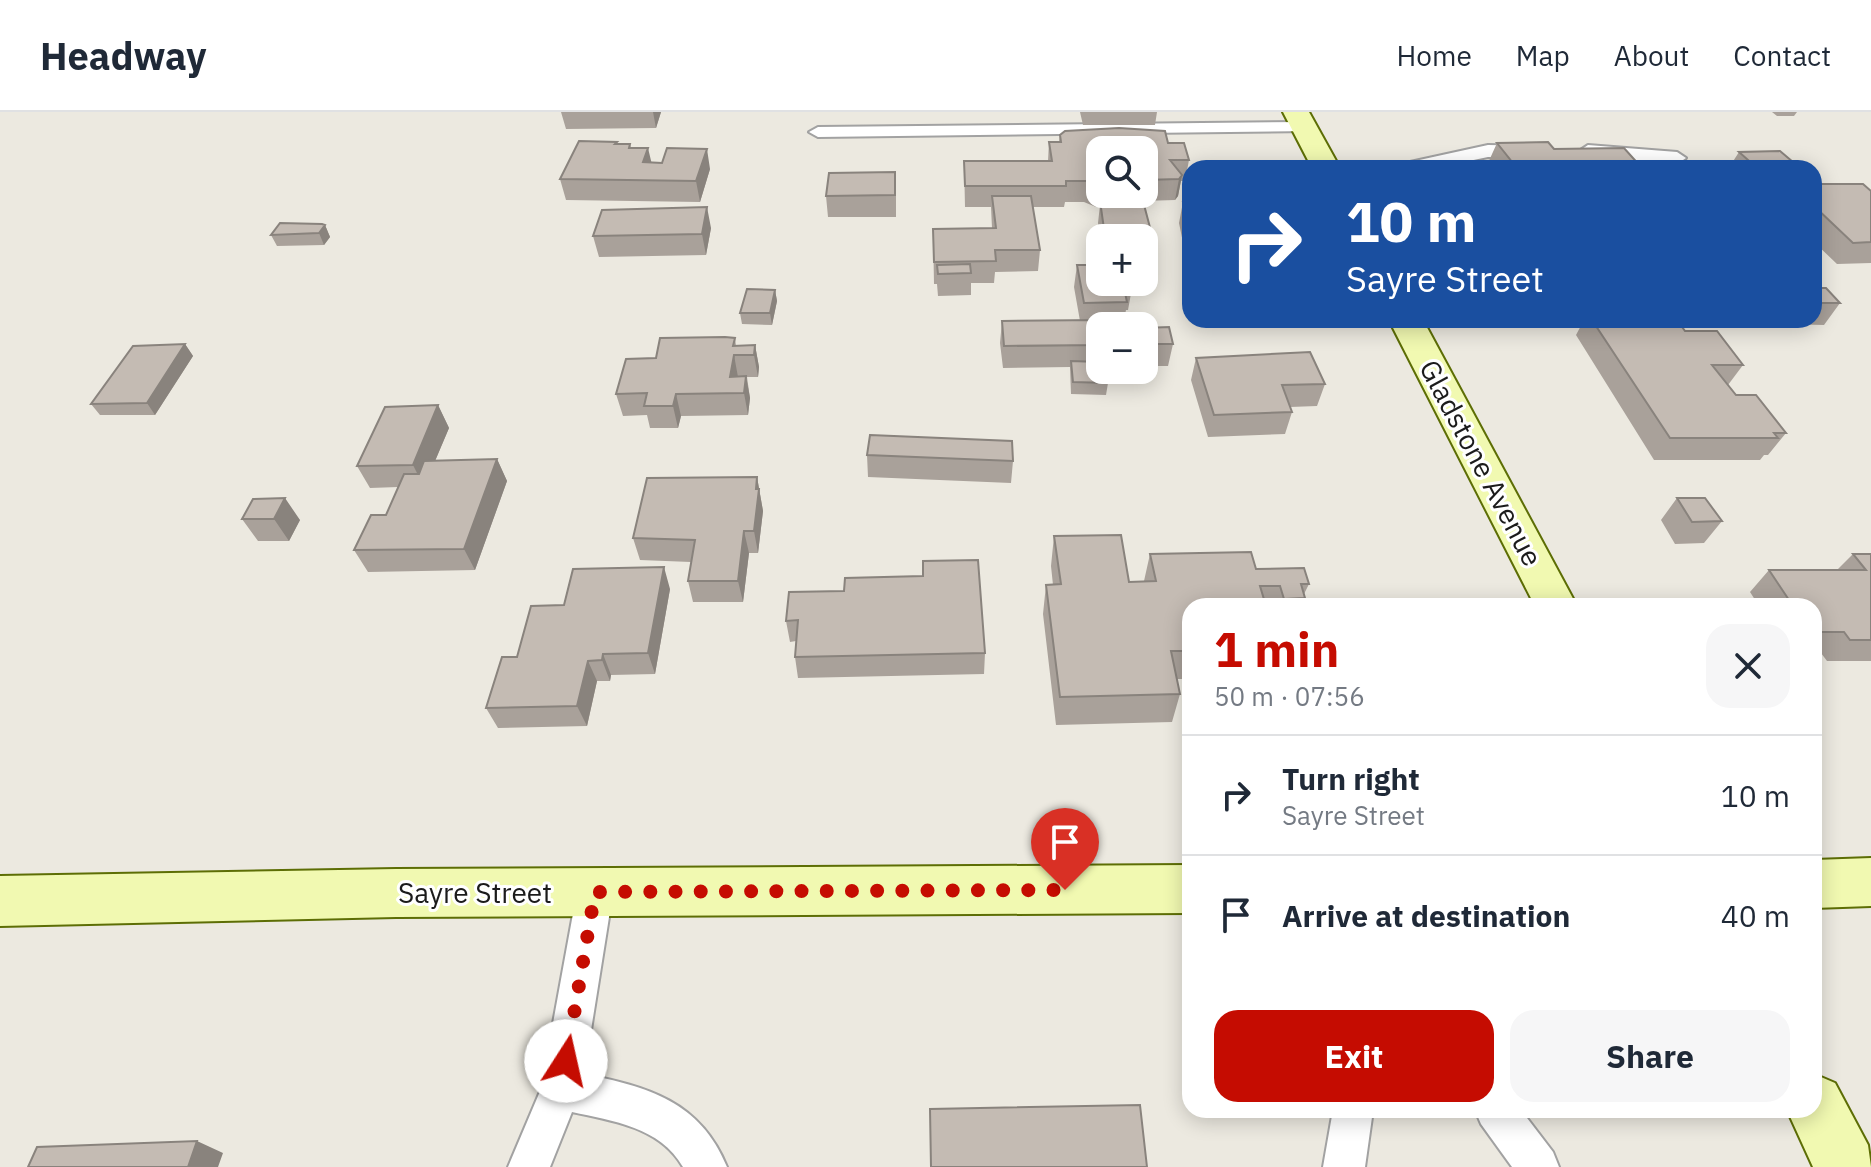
<!DOCTYPE html>
<meta charset="utf-8">
<style>
:root{--surface:#fff;--page:#f6f6f7;--text:#1f2937;--muted:#747a83;--line:#e0e1e3;--accent:#c50c01}
body{margin:0;font-family:"IBM Plex Sans",sans-serif;background:var(--page);color:var(--text);height:100vh;display:flex;flex-direction:column;font-size:30px;white-space:nowrap}
*{box-sizing:border-box;margin:0}
p{font-size:26px;color:var(--muted)}
.icon{flex:none;width:44px;height:44px;fill:none;stroke:currentColor;stroke-width:2;stroke-linecap:round;stroke-linejoin:round}
.map{position:relative;flex:1;overflow:hidden}
.sheet{position:absolute;left:1182px;top:486px;width:640px;height:520px;display:flex;flex-direction:column;background:var(--surface);border-radius:24px;box-shadow:0 4px 20px #0003}
.sheet>*{flex:none}
.hud{position:absolute;left:1182px;top:48px;width:640px;height:168px;border-radius:24px;box-shadow:0 4px 20px #0003;background:#1a4fa0;color:#fff;overflow:hidden}
.fabs{position:absolute;left:1086px;top:24px;display:grid;gap:16px}
.fabs a{display:grid;place-items:center;width:72px;height:72px;border-radius:16px;background:var(--surface);box-shadow:0 4px 20px #0003;font-size:40px}
.pin{position:absolute;display:grid;place-items:center;width:68px;height:68px;color:#fff;margin:-82px -34px;border-radius:50% 50% 50% 0;rotate:-45deg;box-shadow:0 0 8px #0007}
.pin .icon{rotate:45deg}
.me{position:absolute;width:88px;margin:-44px;rotate:10deg;stroke-linejoin:round;filter:drop-shadow(0 0 6px #0008)}
.turn{display:flex;align-items:center;gap:28px;height:168px;padding:0 32px;font-size:36px}
.turn .icon{width:104px;height:104px;stroke-width:2.5}
.turn b{display:block;font-size:56px;line-height:68px}
.round{display:grid;place-items:center;flex:none;width:84px;height:84px;border-radius:24px;background:var(--page)}
.head{display:flex;align-items:center;justify-content:space-between;height:136px;padding:0 32px}
h1{font-size:48px;font-weight:800;line-height:60px;color:var(--accent)}
.primary-button{display:flex;gap:16px;margin-top:auto;padding:16px 32px}
.primary-button a{flex:1;height:92px;border-radius:24px;background:var(--accent);color:#fff;font-size:32px;font-weight:800;line-height:92px;text-align:center}
.primary-button a+a{background:var(--page);color:var(--text)}
ul{padding:0;list-style:none}
li{display:flex;align-items:center;gap:24px;height:120px;padding:0 32px;border-top:2px solid var(--line)}
li div{flex:1}
li b{display:block;font-size:30px}
li em{font-style:normal}
header{display:flex;align-items:center;gap:48px;box-sizing:border-box;height:112px;padding:0 40px;background:var(--surface);border-bottom:2px solid var(--line)}
header strong{font-size:38px}
nav{display:flex;gap:44px;margin-inline-start:auto;font-size:28px}
.map>svg:first-child{display:block}
.lines{fill:none;stroke-linecap:round;stroke-linejoin:round}
.lane-casing{stroke:#a2a2a2;stroke-width:4}
.secondary-casing{stroke:#5d6e05;stroke-width:4}
.lane{fill:#fff;fill-rule:evenodd}
.secondary{fill:#f1f9b1;fill-rule:evenodd}
.wall{fill:#a9a19a;fill-rule:evenodd}
.shaded-wall{fill:#89837d}
.building{fill:#c4bbb3;stroke:#89837d;stroke-width:2}
.route{stroke:#c50c01;stroke-width:14;stroke-dasharray:0 25.2}
.labels{text-anchor:middle;stroke-width:6;stroke-linejoin:round;paint-order:stroke}
.street-label{font-size:28px;fill:#1b1b1b;stroke:#fff}
</style>
<header>
<strong>Headway</strong>
<nav><a>Home</a><a>Map</a><a>About</a><a>Contact</a></nav>
</header>
<div class="map">
<svg width="1871" height="1055" viewBox="0 0 1871 1055">
<rect width="100%" height="100%" fill="#ece9e0"/>
<g class="lines">
<g class="lane-casing">
<path id="lane" d="M 1304,10 L 1313,15 L 1310,19 L 818,25 L 809,20 L 818,15 Z
M 1488,33 L 1532,34 L 1541,40 L 1532,46 L 1488,45 L 1435,56 L 1398,56 L 1401,52 Z
M 1588,33 L 1677,40 L 1686,46 L 1677,52 L 1581,43 L 1579,39 Z
M 595,763 L 608,768 L 613,780 L 584,962 C 648,975 700,989 727,1055 L 683,1055 C 660,1015 613,1009 572,1000 L 550,1055 L 508,1055 L 541,977 L 577,780 L 582,768 Z
M 1333,998 L 1373,998 L 1365,1055 L 1323,1055 Z
M 1475,998 L 1521,998 L 1553,1040 L 1559,1055 L 1512,1055 L 1481,1012 Z"/>
</g>
<g class="secondary-casing">
<path id="secondary" d="M 1283,0 L 1309,0 L 1340,56 L 1312,56 Z
M 1389,208 L 1423,208 L 1577,494 L 1535,494 Z
M 1871,746 L 1871,794 L 1814,796 L 1814,748 Z
M 1190,753 L 1190,801 L 396,805 L 0,814 L 0,764 L 396,757 Z
M 1814,962 L 1835,971 L 1868,1033 L 1871,1055 L 1813,1055 L 1787,998 L 1814,998 Z"/>
</g>
<use href="#lane" class="lane"/>
<use href="#secondary" class="secondary"/>
</g>
<path class="wall" d="M 561,0 L 661,0 L 656,16 L 566,17 Z
M 1080,0 L 1157,0 L 1155,13 L 1083,13 Z
M 1772,0 L 1797,0 L 1794,4 L 1777,4 Z
M 1060,23 L 1168,31 L 1189,48 L 1185,69 L 1181,69 L 1178,84 L 1175,88 L 1143,89 L 1152,123 L 1151,129 L 1153,136 L 1149,158 L 1144,158 L 1144,126 L 1100,126 L 1100,129 L 1098,111 L 1100,93 L 1096,95 L 1084,90 L 1065,90 L 1064,95 L 1033,95 L 1040,138 L 1038,159 L 995,160 L 994,171 L 971,171 L 971,183 L 938,184 L 937,172 L 934,172 L 933,117 L 992,116 L 991,95 L 965,95 L 964,49 L 1048,49 L 1049,30 L 1059,30 ZM 1100,38 L 1144,38 L 1144,82 L 1100,82 Z
M 617,30 L 617,32 L 630,32 L 631,36 L 651,50 L 662,51 L 710,57 L 700,90 L 566,88 L 560,67 Z
M 1497,31 L 1554,37 L 1642,56 L 1492,56 L 1488,51 Z
M 1739,40 L 1800,56 L 1738,56 L 1732,51 Z
M 1814,72 L 1871,79 L 1871,151 L 1837,152 L 1814,130 Z
M 896,81 L 896,105 L 828,105 L 826,84 Z
M 1183,90 L 1190,90 L 1190,165 L 1179,111 Z
M 325,113 L 330,125 L 324,133 L 277,134 L 271,123 Z
M 711,116 L 706,143 L 599,145 L 593,124 Z
M 1077,153 L 1132,176 L 1128,198 L 1126,198 L 1123,212 L 1102,213 L 1100,214 L 1100,258 L 1108,271 L 1106,283 L 1071,282 L 1070,255 L 1003,256 L 1000,231 L 1002,209 L 1080,209 L 1074,175 Z
M 1814,176 L 1840,191 L 1824,213 L 1782,212 L 1779,208 L 1814,208 Z
M 775,178 L 777,189 L 772,213 L 742,212 L 740,201 Z
M 1584,208 L 1776,208 L 1773,212 L 1682,215 L 1685,219 L 1743,253 L 1728,273 L 1736,283 L 1786,321 L 1768,343 L 1764,343 L 1760,348 L 1654,348 L 1576,223 Z
M 1144,216 L 1173,232 L 1168,254 L 1144,254 Z
M 735,226 L 736,234 L 755,233 L 759,255 L 758,265 L 747,265 L 750,286 L 748,303 L 681,304 L 678,316 L 650,316 L 647,303 L 623,304 L 616,282 L 656,246 Z
M 185,232 L 193,244 L 155,303 L 100,303 L 91,292 Z
M 1196,246 L 1325,272 L 1317,294 L 1290,295 L 1292,300 L 1285,322 L 1208,325 L 1191,268 Z
M 438,293 L 449,316 L 435,349 L 497,347 L 507,369 L 475,458 L 368,460 L 354,438 L 386,403 L 398,375 L 370,376 L 357,354 Z
M 867,343 L 1013,349 L 1011,371 L 868,365 Z
M 757,365 L 763,399 L 758,441 L 749,441 L 743,490 L 693,490 L 688,469 L 691,450 L 640,448 L 633,426 Z
M 1677,386 L 1722,409 L 1704,431 L 1675,432 L 1661,408 Z
M 253,387 L 300,408 L 289,429 L 258,429 L 242,407 Z
M 1054,424 L 1129,470 L 1144,469 L 1150,442 L 1256,457 L 1309,472 L 1304,482 L 1305,486 L 1302,494 L 1190,494 L 1190,567 L 1177,567 L 1180,582 L 1172,610 L 1056,613 L 1043,502 L 1046,473 L 1053,473 L 1051,454 Z
M 1853,442 L 1871,442 L 1871,549 L 1827,549 L 1821,541 L 1814,541 L 1814,494 L 1759,494 L 1750,480 L 1769,458 L 1837,458 Z
M 923,449 L 985,541 L 984,562 L 798,566 L 795,545 L 796,529 L 790,530 L 786,509 L 844,479 L 923,464 Z
M 670,477 L 655,562 L 611,563 L 610,569 L 597,569 L 587,614 L 498,616 L 486,596 L 517,545 L 564,493 Z"/>
<path class="shaded-wall" d="M 653,0 L 661,0 L 656,16 Z
M 648,36 L 653,57 L 643,50 Z
M 707,37 L 710,57 L 700,90 L 696,69 Z
M 1182,63 L 1178,84 L 1175,88 L 1179,67 Z
M 1100,73 L 1100,82 L 1107,82 L 1106,90 L 1100,89 L 1100,93 L 1096,95 Z
M 707,95 L 711,116 L 706,143 L 702,122 Z
M 325,113 L 330,125 L 324,133 L 319,121 Z
M 775,178 L 777,189 L 772,213 L 770,201 Z
M 185,232 L 193,244 L 155,303 L 147,291 Z
M 755,233 L 759,255 L 758,265 L 754,243 Z
M 734,243 L 738,265 L 730,265 Z
M 746,264 L 750,286 L 748,303 L 744,281 Z
M 676,282 L 681,304 L 678,316 L 673,294 Z
M 438,293 L 449,316 L 424,375 L 413,353 Z
M 497,347 L 507,369 L 475,458 L 464,437 Z
M 757,365 L 763,399 L 758,441 L 754,419 Z
M 285,386 L 300,408 L 289,429 L 274,407 Z
M 744,419 L 749,441 L 743,490 L 738,469 Z
M 664,455 L 670,477 L 655,562 L 648,541 Z
M 603,542 L 611,563 L 610,569 L 602,548 Z
M 588,549 L 597,569 L 587,614 L 577,594 Z
M 197,1029 L 223,1041 L 218,1055 L 188,1055 Z"/>
<path class="building" d="M 1119,16 L 1165,19 L 1168,31 L 1184,31 L 1189,48 L 1170,48 L 1182,63 L 1179,67 L 1144,68 L 1144,38 L 1100,38 L 1100,73 L 1099,74 L 1086,69 L 1066,69 L 1066,74 L 965,74 L 964,49 L 1052,49 L 1049,30 L 1061,30 L 1060,23 L 1065,19 Z
M 579,29 L 617,30 L 615,32 L 630,32 L 629,36 L 648,36 L 643,50 L 662,51 L 667,36 L 707,37 L 696,69 L 560,67 Z
M 1548,30 L 1554,37 L 1624,36 L 1642,56 L 1517,56 L 1497,31 Z
M 1780,39 L 1800,56 L 1757,56 L 1739,40 Z
M 895,60 L 895,83 L 826,84 L 829,61 Z
M 1814,72 L 1863,72 L 1871,79 L 1871,130 L 1853,131 L 1814,94 Z
M 992,84 L 1031,84 L 1040,138 L 995,138 L 996,149 L 934,150 L 933,117 L 996,116 Z
M 1100,89 L 1143,89 L 1152,123 L 1149,123 L 1153,136 L 1144,136 L 1144,126 L 1113,126 L 1113,124 L 1105,124 Z
M 1183,90 L 1190,90 L 1190,122 Z
M 707,95 L 702,122 L 593,124 L 602,98 Z
M 280,111 L 322,112 L 325,113 L 319,121 L 271,123 Z
M 970,152 L 971,161 L 938,162 L 937,153 Z
M 1077,153 L 1100,153 L 1100,170 L 1130,170 L 1132,176 L 1124,176 L 1127,190 L 1084,191 Z
M 1814,176 L 1826,176 L 1840,191 L 1814,191 Z
M 747,177 L 775,178 L 770,201 L 740,201 Z
M 1101,208 L 1100,233 L 1004,234 L 1002,209 Z
M 1592,208 L 1677,208 L 1685,219 L 1717,219 L 1743,253 L 1712,253 L 1736,283 L 1756,283 L 1786,321 L 1774,321 L 1778,326 L 1670,326 Z
M 1169,215 L 1173,232 L 1144,232 L 1144,216 Z
M 725,225 L 735,226 L 733,234 L 755,233 L 754,243 L 734,243 L 730,265 L 746,264 L 744,281 L 676,282 L 673,294 L 644,294 L 647,281 L 616,282 L 626,247 L 656,246 L 660,226 Z
M 185,232 L 147,291 L 91,292 L 133,234 Z
M 1310,240 L 1325,272 L 1282,273 L 1292,300 L 1214,303 L 1196,246 Z
M 1071,249 L 1100,250 L 1100,258 L 1106,258 L 1108,271 L 1073,270 Z
M 438,293 L 413,353 L 357,354 L 385,295 Z
M 870,323 L 1012,329 L 1013,349 L 867,343 Z
M 497,347 L 464,437 L 354,438 L 371,403 L 386,403 L 404,362 L 419,362 L 424,349 Z
M 757,365 L 756,377 L 759,377 L 754,419 L 744,419 L 738,469 L 688,469 L 695,428 L 633,426 L 647,366 Z
M 285,386 L 274,407 L 242,407 L 253,387 Z
M 1677,386 L 1705,386 L 1722,409 L 1692,410 Z
M 1121,423 L 1129,470 L 1156,469 L 1150,442 L 1251,440 L 1256,457 L 1304,456 L 1309,472 L 1301,472 L 1305,486 L 1284,487 L 1280,474 L 1260,474 L 1266,494 L 1190,494 L 1190,539 L 1171,539 L 1180,582 L 1060,585 L 1046,473 L 1061,472 L 1054,424 Z
M 1853,442 L 1871,442 L 1871,528 L 1850,528 L 1844,520 L 1814,520 L 1814,494 L 1793,494 L 1769,458 L 1866,458 Z
M 978,448 L 985,541 L 795,545 L 798,508 L 786,509 L 789,480 L 844,479 L 845,466 L 923,464 L 923,449 Z
M 664,455 L 648,541 L 603,542 L 602,548 L 588,549 L 577,594 L 486,596 L 502,545 L 517,545 L 531,494 L 564,493 L 573,457 Z
M 1140,993 L 1147,1055 L 931,1055 L 930,997 Z
M 197,1029 L 188,1055 L 28,1055 L 37,1035 Z"/>
<g class="lines">
<path class="route" d="M 566,949 L 595,780 L 1065,778"/>
</g>
<g class="labels">
<g class="street-label">
<text transform="translate(1481 351) rotate(62)" y="10">Gladstone Avenue</text>
<text x="475" y="791">Sayre Street</text>
</g>
</g>
</svg>
<div class="fabs">
<a><svg class="icon" aria-label="search" viewBox="0 0 24 24"><circle cx="10" cy="10" r="6"/><path d="M15 15l6 6"/></svg></a>
<a>+</a>
<a>−</a>
</div>
<div class="pin" style="left:1065px;top:778px;background:#d93025"><svg class="icon" aria-label="arrive" viewBox="0 0 24 24"><path d="M6 21V4h12l-3 4 3 4H6"/></svg></div>
<svg class="me" style="left:566px;top:949px" viewBox="-20 -20 40 40"><circle r="19" fill="#fff"/><path d="M0-13L10 11 0 6-10 11z" fill="#c50c01"/></svg>
<div class="hud">
<div class="turn"><svg class="icon" aria-label="right" viewBox="0 0 24 24"><path d="M7 20v-9h11M14 6l5 5-5 5"/></svg><div><b>10 m</b>Sayre Street</div></div>
</div>
<section class="sheet">
<div class="head"><div><h1>1 min</h1><p>50 m · 07:56</p></div><a class="round"><svg class="icon" aria-label="close" viewBox="0 0 24 24"><path d="M6 6l12 12M18 6L6 18"/></svg></a></div>
<ul>
<li><svg class="icon" aria-label="right" viewBox="0 0 24 24"><path d="M7 20v-9h11M14 6l5 5-5 5"/></svg><div><b>Turn right</b><p>Sayre Street</p></div><em>10 m</em></li>
<li><svg class="icon" aria-label="arrive" viewBox="0 0 24 24"><path d="M6 21V4h12l-3 4 3 4H6"/></svg><div><b>Arrive at destination</b></div><em>40 m</em></li>
</ul>
<div class="primary-button"><a>Exit</a><a>Share</a></div>
</section>
</div>
